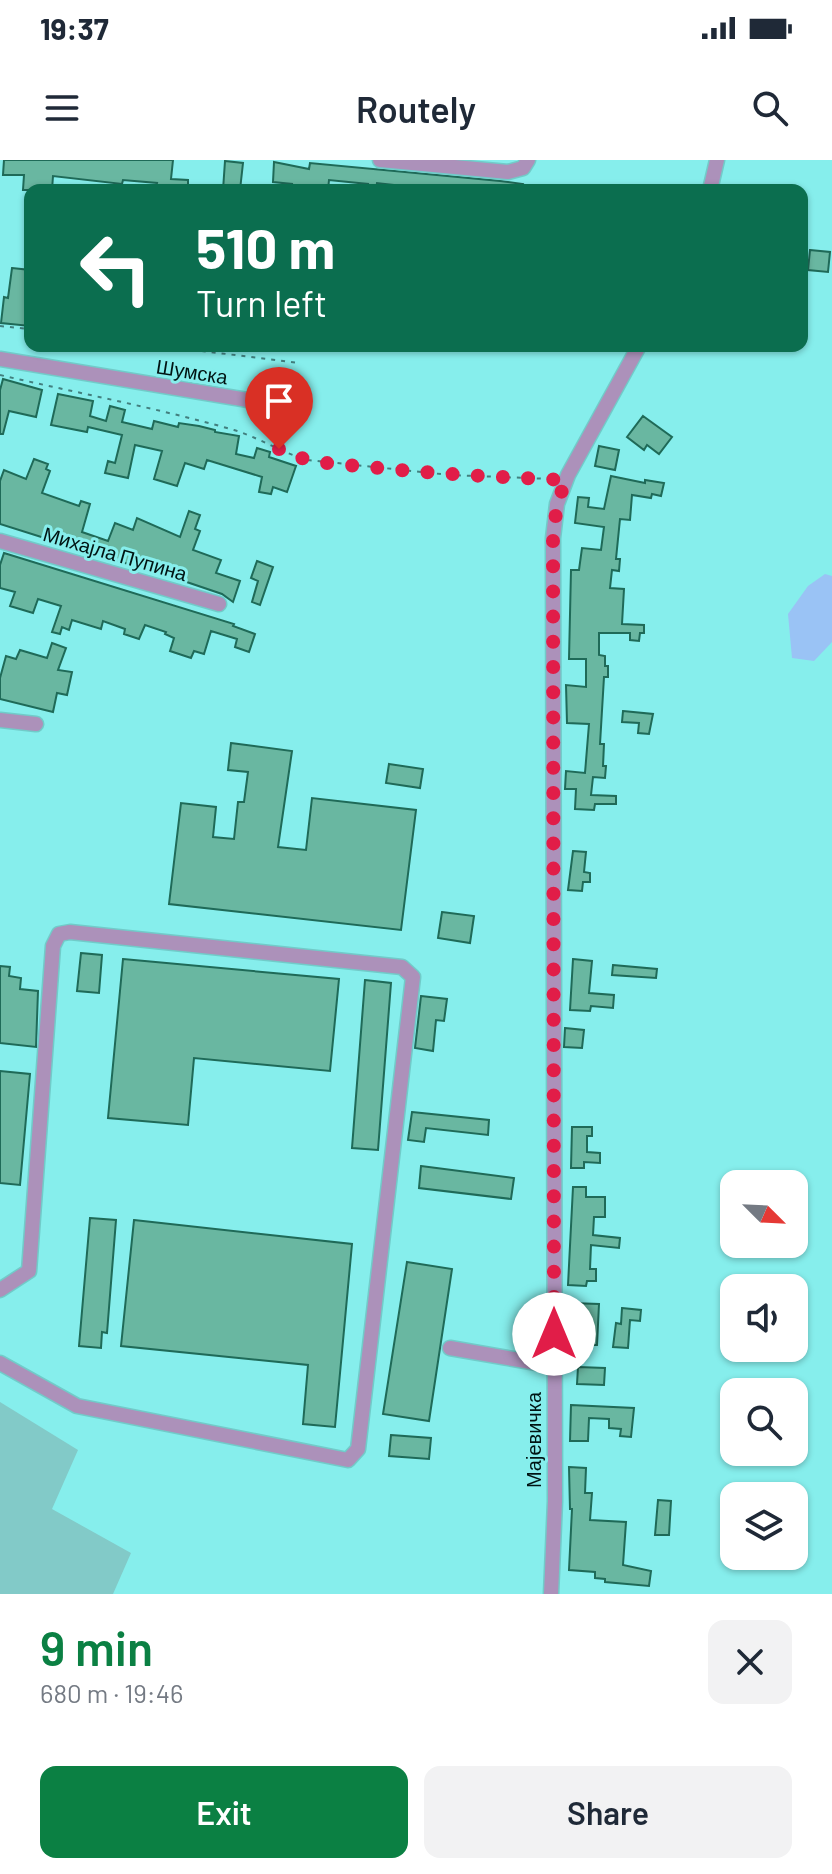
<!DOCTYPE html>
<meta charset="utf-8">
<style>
:root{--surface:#fff;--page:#f2f2f3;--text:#1f2937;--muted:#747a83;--accent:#0b8043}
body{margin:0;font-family:Barlow,sans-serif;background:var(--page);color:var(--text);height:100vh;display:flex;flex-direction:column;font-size:30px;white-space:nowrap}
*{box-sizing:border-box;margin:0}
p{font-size:26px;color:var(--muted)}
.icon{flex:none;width:44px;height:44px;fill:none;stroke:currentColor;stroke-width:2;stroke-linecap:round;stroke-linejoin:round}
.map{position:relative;height:1434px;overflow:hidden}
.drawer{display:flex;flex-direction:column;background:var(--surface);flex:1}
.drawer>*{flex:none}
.hud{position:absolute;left:24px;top:24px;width:784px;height:168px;border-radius:16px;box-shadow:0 2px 6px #0004;background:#0b6e4f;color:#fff;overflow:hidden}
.needle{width:52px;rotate:114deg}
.buttons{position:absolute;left:720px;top:1010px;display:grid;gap:16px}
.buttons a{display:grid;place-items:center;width:88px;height:88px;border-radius:16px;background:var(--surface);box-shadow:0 2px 6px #0004;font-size:40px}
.pin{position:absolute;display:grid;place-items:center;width:68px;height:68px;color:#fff;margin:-82px -34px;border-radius:50% 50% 50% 0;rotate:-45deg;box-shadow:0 0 8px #0007}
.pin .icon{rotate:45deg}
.me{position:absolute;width:88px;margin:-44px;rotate:0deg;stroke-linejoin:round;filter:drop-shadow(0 0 6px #0008)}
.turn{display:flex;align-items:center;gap:28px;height:168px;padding:0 40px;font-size:36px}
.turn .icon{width:104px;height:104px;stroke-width:2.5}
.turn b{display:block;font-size:56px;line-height:68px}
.round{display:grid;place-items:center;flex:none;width:84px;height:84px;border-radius:16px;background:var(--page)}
.headline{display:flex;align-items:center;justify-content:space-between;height:136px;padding:0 40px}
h1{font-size:48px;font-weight:600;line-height:60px;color:var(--accent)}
.cta{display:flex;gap:16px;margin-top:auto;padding:16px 40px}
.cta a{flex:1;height:92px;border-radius:16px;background:var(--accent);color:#fff;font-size:32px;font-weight:600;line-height:92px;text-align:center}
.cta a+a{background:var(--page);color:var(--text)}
.status{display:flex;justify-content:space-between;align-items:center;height:56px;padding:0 40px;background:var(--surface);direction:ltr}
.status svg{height:22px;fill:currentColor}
header{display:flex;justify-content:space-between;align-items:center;height:104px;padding:0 40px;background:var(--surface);font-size:36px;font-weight:600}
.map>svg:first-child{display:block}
.green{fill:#82cac8}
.water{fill:#9ac3f5}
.building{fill:#69b7a1;stroke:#1f6a58;stroke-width:2}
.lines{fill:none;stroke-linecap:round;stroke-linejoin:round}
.minor-casing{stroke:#71cbc9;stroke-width:17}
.path{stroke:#427f7e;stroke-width:2;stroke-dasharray:4 6;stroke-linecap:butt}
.minor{stroke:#ac91ba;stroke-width:14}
.route{stroke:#e11d48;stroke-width:14;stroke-dasharray:0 25.2}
.labels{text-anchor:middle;stroke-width:6;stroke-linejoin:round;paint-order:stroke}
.street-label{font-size:20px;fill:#001413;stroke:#86eeec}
</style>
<div class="status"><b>19:37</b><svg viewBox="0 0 49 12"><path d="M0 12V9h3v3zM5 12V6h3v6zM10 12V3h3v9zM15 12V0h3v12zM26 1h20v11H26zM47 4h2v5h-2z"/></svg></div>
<header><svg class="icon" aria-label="menu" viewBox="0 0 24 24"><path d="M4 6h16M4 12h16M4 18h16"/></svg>Routely<svg class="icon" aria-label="search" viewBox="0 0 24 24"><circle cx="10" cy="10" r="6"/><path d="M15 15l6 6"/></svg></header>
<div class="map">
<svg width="832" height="1434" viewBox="0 0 832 1434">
<rect width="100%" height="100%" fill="#86eeec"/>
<path class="green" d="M 0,1242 L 78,1290 L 52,1349 L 131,1393 L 113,1434 L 0,1434 Z"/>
<path class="water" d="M 825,414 L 832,416 L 832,482 L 814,501 L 792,498 L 788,454 L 808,426 Z"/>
<path class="building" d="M 4,0 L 173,0 L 171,19 L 188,20 L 188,30 L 156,27 L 157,23 L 123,20 L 122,24 L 53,16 L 52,30 L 23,30 L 24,15 L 3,15 Z
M 225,1 L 243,3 L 240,30 L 223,30 Z
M 274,2 L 309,9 L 310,3 L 500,21 L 523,24 L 522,30 L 402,30 L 402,26 L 377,23 L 376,30 L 367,30 L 368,24 L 329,20 L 328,30 L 291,30 L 292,24 L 273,22 Z
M 810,90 L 830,92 L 828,112 L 808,110 Z
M 12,108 L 30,110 L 30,166 L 1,163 L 4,137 L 8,138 Z
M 3,219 L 42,230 L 36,257 L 9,251 L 3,274 L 0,274 L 0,230 Z
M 58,234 L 93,241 L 90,256 L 106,261 L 110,246 L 125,250 L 122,262 L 152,269 L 154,261 L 178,267 L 179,263 L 199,266 L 215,270 L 215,272 L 239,276 L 236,294 L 254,298 L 257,288 L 270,292 L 269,297 L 296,306 L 287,332 L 273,327 L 271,334 L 259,332 L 262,317 L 207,300 L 204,309 L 185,303 L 177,326 L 154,319 L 162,291 L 135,285 L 128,318 L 105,313 L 108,301 L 115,303 L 122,275 L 88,267 L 87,272 L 51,265 Z
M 643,256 L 672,277 L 659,294 L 647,285 L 644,290 L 627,277 Z
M 599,286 L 619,290 L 615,310 L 595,306 Z
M 34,299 L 48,304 L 46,309 L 50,311 L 42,333 L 79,346 L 81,341 L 90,344 L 82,372 L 108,381 L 115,363 L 133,370 L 137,358 L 180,377 L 189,351 L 200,355 L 195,369 L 200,371 L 193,390 L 221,400 L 216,413 L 240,421 L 233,442 L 222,434 L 166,415 L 84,391 L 85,386 L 56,377 L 54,381 L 0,364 L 0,321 L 4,310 L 26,319 Z
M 611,316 L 645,323 L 645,320 L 664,323 L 661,336 L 652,334 L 651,338 L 632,335 L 630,360 L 620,359 L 616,399 L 620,399 L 619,411 L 612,410 L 610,428 L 624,429 L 622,464 L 644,465 L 644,473 L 640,473 L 639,481 L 630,480 L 630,473 L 599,473 L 599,495 L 605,496 L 605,506 L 608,506 L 608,517 L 604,517 L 600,584 L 604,584 L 603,606 L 606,606 L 605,618 L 593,617 L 591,635 L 616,636 L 616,644 L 595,644 L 594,650 L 575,649 L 576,629 L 565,629 L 566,611 L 585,613 L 589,564 L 567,563 L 566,525 L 586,527 L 586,499 L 569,499 L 571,410 L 579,410 L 582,388 L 601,390 L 604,367 L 575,363 L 578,337 L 589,338 L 588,347 L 604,349 Z
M 4,393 L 234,464 L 233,466 L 255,474 L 249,492 L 235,487 L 237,479 L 211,471 L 204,494 L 194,491 L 191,498 L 170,491 L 174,478 L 165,474 L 166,472 L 145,465 L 139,479 L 124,474 L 125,469 L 103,461 L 101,469 L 72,460 L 69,470 L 62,467 L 60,474 L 52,472 L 61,446 L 38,439 L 33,453 L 10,446 L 15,432 L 0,428 L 0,405 Z
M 257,401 L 273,407 L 260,445 L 252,442 L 258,421 L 251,418 Z
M 52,483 L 66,488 L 58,510 L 72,512 L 67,535 L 57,533 L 53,552 L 0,539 L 0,518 L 6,496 L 16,499 L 20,490 L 47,498 Z
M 623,551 L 653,554 L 649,574 L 638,573 L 639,563 L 622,562 Z
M 231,583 L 292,591 L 278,687 L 306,690 L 312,638 L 416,650 L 401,770 L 169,744 L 181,643 L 216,647 L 213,677 L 234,679 L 238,642 L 244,642 L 248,612 L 228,610 Z
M 389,604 L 423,609 L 420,628 L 386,623 Z
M 573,691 L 586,692 L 584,712 L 590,713 L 590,722 L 583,722 L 582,731 L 568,730 Z
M 442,752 L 474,756 L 470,783 L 438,778 Z
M 81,793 L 102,795 L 99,833 L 77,831 Z
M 123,799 L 339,819 L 330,911 L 194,898 L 188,965 L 108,958 Z
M 573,799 L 592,801 L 589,833 L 614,835 L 613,848 L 591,846 L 590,851 L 570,850 Z
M 613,805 L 657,809 L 656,818 L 612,815 Z
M 0,806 L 10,807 L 9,816 L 21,818 L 20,829 L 38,831 L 36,887 L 0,883 Z
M 365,820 L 391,823 L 378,990 L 352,988 Z
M 421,836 L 447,839 L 444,861 L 436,860 L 433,891 L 415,888 Z
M 565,868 L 584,870 L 582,888 L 564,887 Z
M 0,911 L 30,914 L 20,1025 L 0,1023 Z
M 412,952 L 489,960 L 488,975 L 426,968 L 424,982 L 408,980 Z
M 572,967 L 592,967 L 592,976 L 587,976 L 587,992 L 600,993 L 600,1003 L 584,1002 L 584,1008 L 571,1008 Z
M 421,1006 L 514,1018 L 511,1039 L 419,1028 Z
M 573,1027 L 586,1027 L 586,1037 L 605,1037 L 605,1057 L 594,1057 L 593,1075 L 620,1078 L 619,1088 L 591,1085 L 590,1109 L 596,1109 L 596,1121 L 587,1121 L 586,1126 L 568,1125 Z
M 90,1058 L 116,1060 L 107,1173 L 102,1172 L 101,1188 L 79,1186 Z
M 134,1060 L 352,1084 L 335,1267 L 303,1264 L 308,1205 L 121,1186 Z
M 407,1102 L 452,1109 L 429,1261 L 383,1254 Z
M 570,1143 L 599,1144 L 597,1185 L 585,1185 L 584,1192 L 569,1192 Z
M 622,1148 L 641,1150 L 640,1161 L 630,1160 L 628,1188 L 613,1187 L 616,1163 L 621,1164 Z
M 578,1207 L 605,1208 L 604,1225 L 577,1224 Z
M 571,1245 L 634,1248 L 631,1277 L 620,1276 L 621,1269 L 609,1268 L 609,1259 L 589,1258 L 588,1281 L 570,1281 Z
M 391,1275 L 431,1278 L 429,1299 L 389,1296 Z
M 569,1307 L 586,1308 L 585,1333 L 592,1333 L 590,1360 L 626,1362 L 623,1405 L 651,1411 L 649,1426 L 605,1422 L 605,1419 L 595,1418 L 595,1412 L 569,1410 L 572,1349 L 570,1349 Z
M 658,1340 L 671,1341 L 669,1375 L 655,1375 Z"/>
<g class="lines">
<g class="minor-casing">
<path id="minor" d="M 380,0 L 508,12 L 523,8 L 528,0
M 710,30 L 717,0
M 0,199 L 284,246
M 0,381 L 219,444
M 0,560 L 36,564
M 0,1130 L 29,1111 L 53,786 L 59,774 L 70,772 L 402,807 L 413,817 L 358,1289 L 348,1300 L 77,1246 L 0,1203
M 450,1188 L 554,1206
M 551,1434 L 555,1341 L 553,378 L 557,344 L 568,315 L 639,186"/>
</g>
<path class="path" d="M 0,166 L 30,169
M 162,186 L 299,203
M 0,215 C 78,233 157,248 234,270 C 260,278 282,293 308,300 L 450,315 L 552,319"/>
<use href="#minor" class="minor"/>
</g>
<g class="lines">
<path class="route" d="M 279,289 C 307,304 338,304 369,307 C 434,314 500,317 566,320 L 557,344 L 553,378 L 554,1174"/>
</g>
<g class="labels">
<g class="street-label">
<text transform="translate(192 212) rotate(9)" y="7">Шумска</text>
<text transform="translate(115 394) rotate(16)" y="7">Михајла Пупина</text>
<text transform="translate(534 1280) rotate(-90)" y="7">Мајевичка</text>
</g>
</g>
</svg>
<div class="buttons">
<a><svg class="needle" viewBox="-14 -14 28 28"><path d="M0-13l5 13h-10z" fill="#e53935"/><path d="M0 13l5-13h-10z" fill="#747a83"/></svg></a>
<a><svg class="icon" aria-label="sound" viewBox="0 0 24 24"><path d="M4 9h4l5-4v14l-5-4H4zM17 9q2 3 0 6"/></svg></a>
<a><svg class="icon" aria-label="search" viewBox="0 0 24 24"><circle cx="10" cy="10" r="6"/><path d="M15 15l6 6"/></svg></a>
<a><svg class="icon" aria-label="layers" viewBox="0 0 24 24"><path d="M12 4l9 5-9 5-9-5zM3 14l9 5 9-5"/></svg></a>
</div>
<div class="pin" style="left:279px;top:289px;background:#d93025"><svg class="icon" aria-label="arrive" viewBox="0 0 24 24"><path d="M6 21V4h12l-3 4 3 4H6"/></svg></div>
<svg class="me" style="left:554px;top:1174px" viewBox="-20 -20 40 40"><circle r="19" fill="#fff"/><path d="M0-13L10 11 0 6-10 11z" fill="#e11d48"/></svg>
<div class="hud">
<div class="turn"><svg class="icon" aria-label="left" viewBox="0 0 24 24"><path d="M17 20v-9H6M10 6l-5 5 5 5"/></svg><div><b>510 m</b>Turn left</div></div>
</div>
</div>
<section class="drawer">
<div class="headline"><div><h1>9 min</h1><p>680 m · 19:46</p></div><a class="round"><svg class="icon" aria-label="close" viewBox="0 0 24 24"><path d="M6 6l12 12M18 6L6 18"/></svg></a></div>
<div class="cta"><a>Exit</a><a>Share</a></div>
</section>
